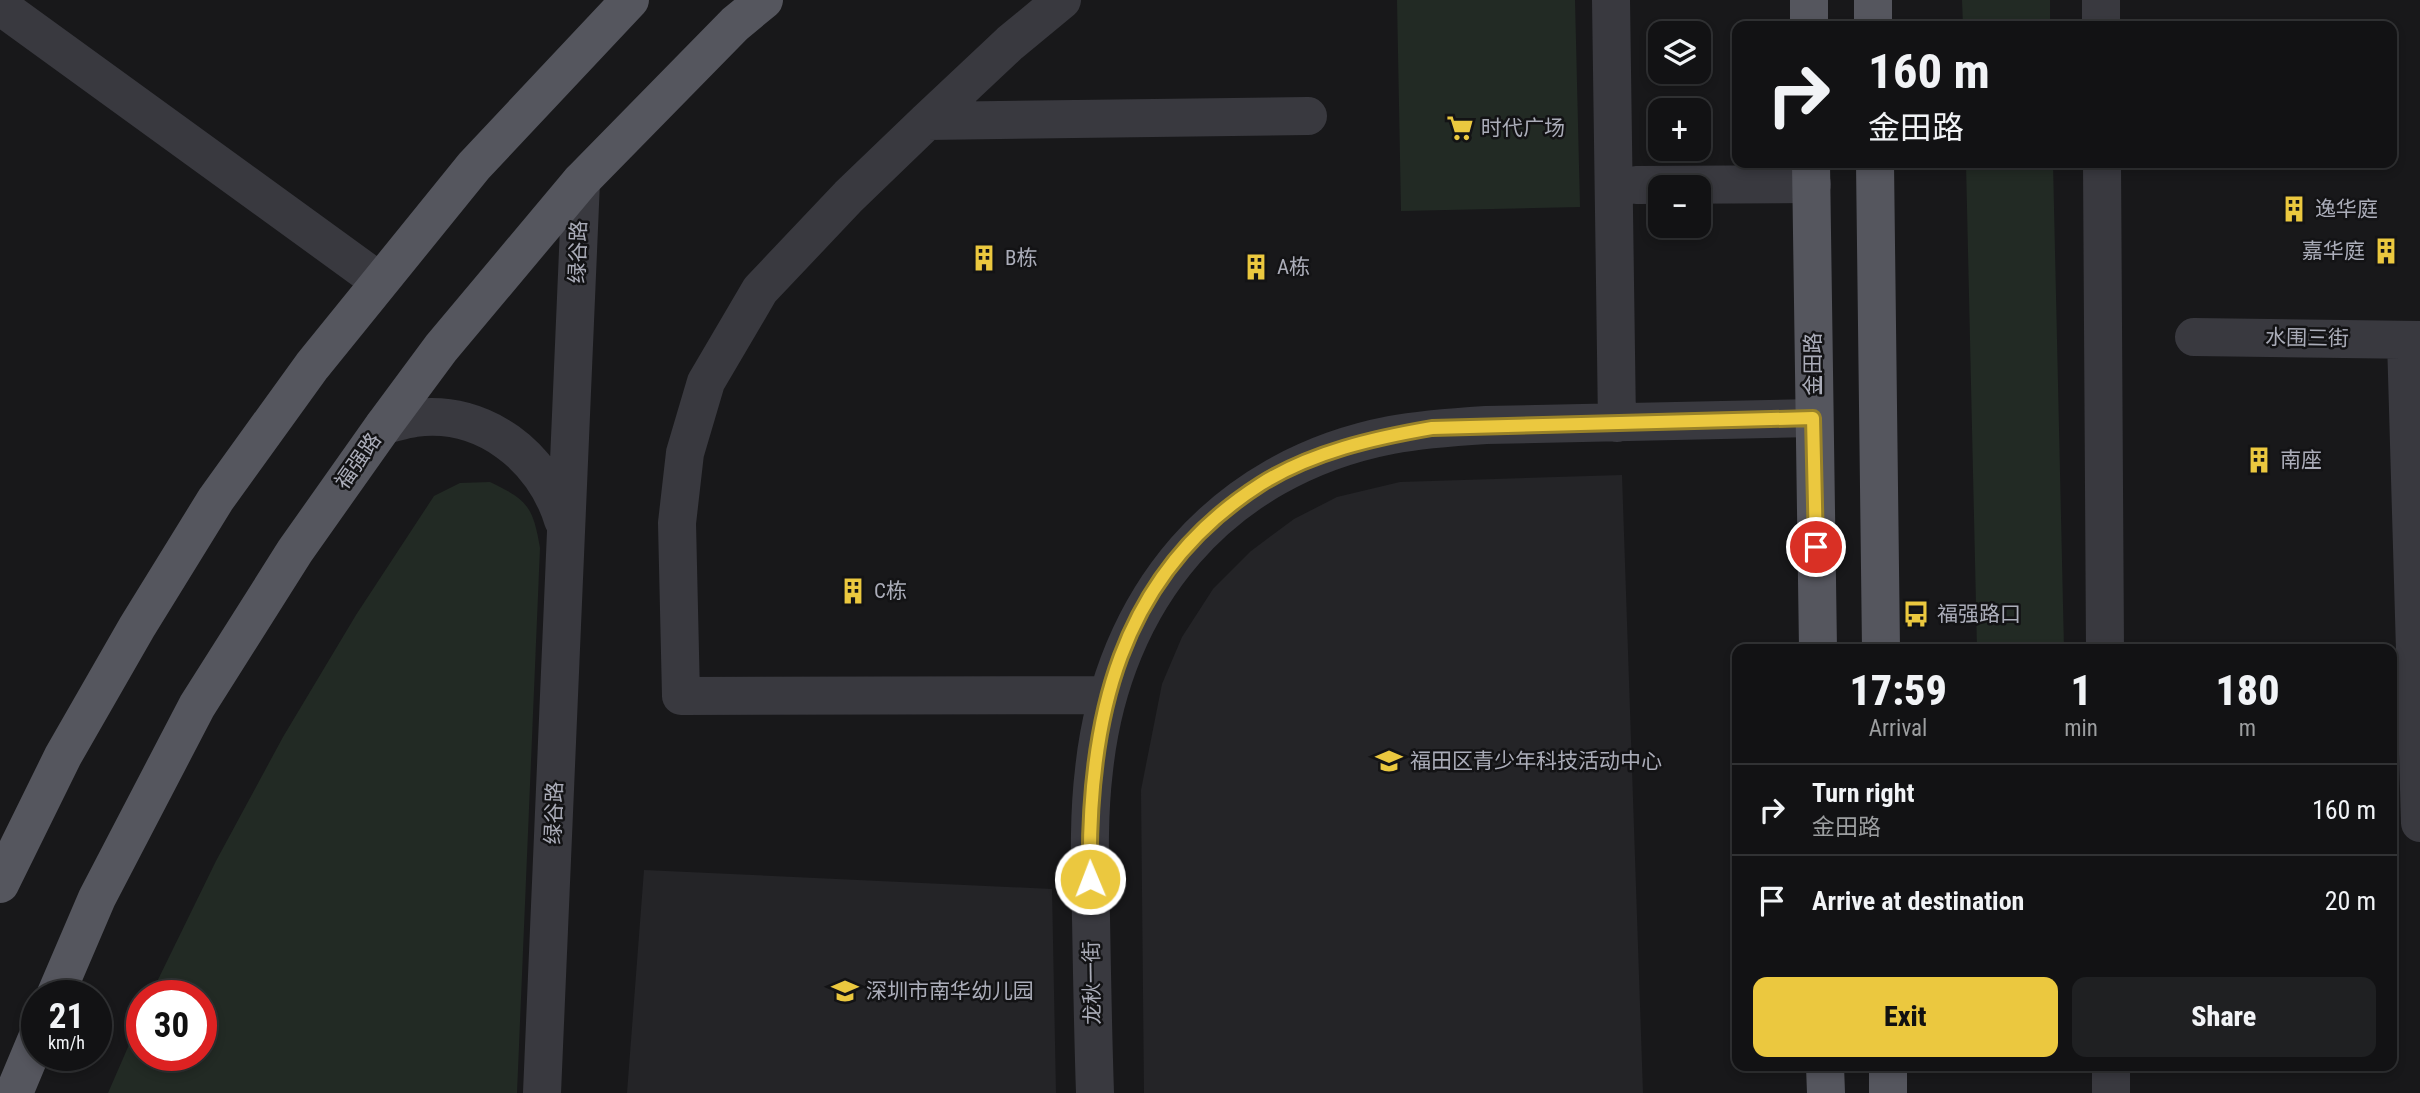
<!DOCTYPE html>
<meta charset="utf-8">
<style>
:root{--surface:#121214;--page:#1f2022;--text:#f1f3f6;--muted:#9c9ea0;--line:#313234;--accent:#ebc83f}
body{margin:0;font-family:"Roboto Condensed","Noto Sans SC",sans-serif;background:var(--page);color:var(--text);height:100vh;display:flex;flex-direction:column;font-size:26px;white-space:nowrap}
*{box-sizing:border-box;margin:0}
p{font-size:23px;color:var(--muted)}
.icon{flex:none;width:38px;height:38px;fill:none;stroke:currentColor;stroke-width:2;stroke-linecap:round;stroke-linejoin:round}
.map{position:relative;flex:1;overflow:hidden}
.details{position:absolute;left:1732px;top:644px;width:665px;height:427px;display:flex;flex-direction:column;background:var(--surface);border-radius:14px;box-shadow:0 4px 10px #0003,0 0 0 2px var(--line)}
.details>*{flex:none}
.hud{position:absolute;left:1732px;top:21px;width:665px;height:147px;border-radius:14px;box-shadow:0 4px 10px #0003,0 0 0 2px var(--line);background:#121214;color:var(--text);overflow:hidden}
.tools{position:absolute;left:1648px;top:21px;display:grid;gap:14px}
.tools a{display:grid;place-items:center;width:63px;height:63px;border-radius:14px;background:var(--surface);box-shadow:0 4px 10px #0003,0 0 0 2px var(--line);font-size:35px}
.speed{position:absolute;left:21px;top:980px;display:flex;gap:14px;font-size:35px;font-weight:700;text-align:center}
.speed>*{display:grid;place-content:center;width:91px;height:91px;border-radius:50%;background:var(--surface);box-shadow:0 4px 10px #0003,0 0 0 2px var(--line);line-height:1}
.speed small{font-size:18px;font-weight:400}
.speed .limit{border:10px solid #d22;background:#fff;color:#111}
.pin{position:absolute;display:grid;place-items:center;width:60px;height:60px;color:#fff;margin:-30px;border:4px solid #fff;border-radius:50%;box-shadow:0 2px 7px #0007}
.me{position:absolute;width:77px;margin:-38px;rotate:359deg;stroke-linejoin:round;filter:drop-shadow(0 0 5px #0008)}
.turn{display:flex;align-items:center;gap:24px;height:147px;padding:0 21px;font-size:32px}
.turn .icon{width:91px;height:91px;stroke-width:2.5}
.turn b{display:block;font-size:49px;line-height:60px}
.eta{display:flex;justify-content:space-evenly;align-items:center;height:119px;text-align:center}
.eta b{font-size:42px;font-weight:800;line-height:49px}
.button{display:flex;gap:14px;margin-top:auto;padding:14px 21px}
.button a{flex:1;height:80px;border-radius:14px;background:var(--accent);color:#111;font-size:28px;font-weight:800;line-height:80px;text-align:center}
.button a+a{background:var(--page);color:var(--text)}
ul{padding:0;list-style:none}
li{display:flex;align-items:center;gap:21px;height:91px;padding:0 21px;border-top:2px solid var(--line)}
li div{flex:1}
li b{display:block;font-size:26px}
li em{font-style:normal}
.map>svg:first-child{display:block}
.built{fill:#242427}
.green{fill:#222a24}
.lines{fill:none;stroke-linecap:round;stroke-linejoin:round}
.minor{stroke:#39393f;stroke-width:38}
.major{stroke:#55565e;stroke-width:38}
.route-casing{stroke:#998229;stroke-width:18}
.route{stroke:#ebc83f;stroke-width:12}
.labels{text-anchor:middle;stroke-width:5;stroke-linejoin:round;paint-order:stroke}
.poi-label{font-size:21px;fill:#abadb9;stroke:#131315;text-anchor:start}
.street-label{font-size:21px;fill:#abadb9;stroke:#131315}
</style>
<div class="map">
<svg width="2420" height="1093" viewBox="0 0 2420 1093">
<rect width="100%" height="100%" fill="#18181a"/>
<path class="built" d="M 1622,475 L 1643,1093 L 1144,1093 L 1141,790 L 1162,684 L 1182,637 L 1213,589 L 1251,551 L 1294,519 L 1337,497 L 1400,482 Z
M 644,870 L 1052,889 L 1056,1093 L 627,1093 Z"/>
<path class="green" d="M 1397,0 L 1575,0 L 1580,207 L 1401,211 Z
M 1962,0 L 2050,0 L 2050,26 L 1963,26 Z
M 1966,163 L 2053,163 L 2064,649 L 1977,649 Z
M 490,482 C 528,500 533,507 540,548 L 517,1093 L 108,1093 L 142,1015 L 142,1055 L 201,1055 L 201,996 L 150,996 L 216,861 L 283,737 L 356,615 L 434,496 L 460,483 Z"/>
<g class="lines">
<path class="minor" d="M 1062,0 L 1010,43 L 927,121 L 849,196 L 760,290 L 706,382 L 685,453 L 677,523 L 681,696 L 1107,695
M 1611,0 L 1617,423
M 2101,0 L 2101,26
M 0,6 L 379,281
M 927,121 L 1308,116
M 2102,163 L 2105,649
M 1636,185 L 1812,184
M 2194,337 L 2420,340
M 2406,340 L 2420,823
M 384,425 C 394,423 405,419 415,418 C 484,409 544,457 563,520
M 542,1093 L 581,181
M 1095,1093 C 1093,1035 1092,976 1091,918 C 1090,869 1088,819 1094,770 C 1112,599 1220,468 1391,435 C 1423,429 1454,427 1486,425 L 1813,418
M 2111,1093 L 2111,1066"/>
<path class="major" d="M 1809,0 L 1809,26
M 1873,0 L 1873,26
M 1811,163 L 1818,649
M 1875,163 L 1881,649
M 0,884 L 63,756 L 137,627 L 216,499 L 312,366 L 474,166 L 630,0
M 55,996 L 97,898 L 197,706 L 295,551 L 384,425 L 441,348 L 581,181 L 735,24 L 764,0
M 1825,1066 L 1826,1093
M 1888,1066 L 1888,1093
M 14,1093 L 37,1038"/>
</g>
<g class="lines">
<g class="route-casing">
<path id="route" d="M 1090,879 C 1087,721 1118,575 1261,484 C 1312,452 1374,438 1432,428 L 1813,418 L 1816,547"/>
</g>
<use href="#route" class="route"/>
</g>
<defs>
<g id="supermarket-bare" transform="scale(2.1)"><path d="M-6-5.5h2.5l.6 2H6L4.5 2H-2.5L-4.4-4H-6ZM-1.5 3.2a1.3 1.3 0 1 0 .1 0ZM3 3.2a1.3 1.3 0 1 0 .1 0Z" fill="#ebc83f" stroke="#131315" stroke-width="2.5" paint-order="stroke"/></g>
<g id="building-bare" transform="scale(2.1)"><path d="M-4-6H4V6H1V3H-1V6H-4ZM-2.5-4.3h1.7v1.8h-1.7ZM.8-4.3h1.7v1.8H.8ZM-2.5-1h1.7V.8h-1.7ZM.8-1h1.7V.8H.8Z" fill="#ebc83f" stroke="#131315" stroke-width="2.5" paint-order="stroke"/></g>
<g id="bus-bare" transform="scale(2.1)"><path d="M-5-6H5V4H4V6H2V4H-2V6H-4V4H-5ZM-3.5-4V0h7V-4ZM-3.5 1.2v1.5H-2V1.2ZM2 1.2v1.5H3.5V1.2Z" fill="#ebc83f" stroke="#131315" stroke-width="2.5" paint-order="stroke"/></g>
<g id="school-bare" transform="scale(2.1)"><path d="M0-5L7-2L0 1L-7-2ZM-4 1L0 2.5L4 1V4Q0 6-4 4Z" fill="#ebc83f" stroke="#131315" stroke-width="2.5" paint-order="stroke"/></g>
</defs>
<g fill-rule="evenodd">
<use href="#supermarket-bare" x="1460" y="128"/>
<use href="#building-bare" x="2294" y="209"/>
<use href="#building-bare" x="2386" y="251"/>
<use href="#building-bare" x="984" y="258"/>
<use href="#building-bare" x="1256" y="267"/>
<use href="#building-bare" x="2259" y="460"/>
<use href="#building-bare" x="853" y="591"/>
<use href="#bus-bare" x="1916" y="614"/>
<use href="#school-bare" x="1389" y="761"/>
<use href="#school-bare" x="845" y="991"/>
</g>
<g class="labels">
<g class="poi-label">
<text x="1481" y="135">时代广场</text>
<text x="2315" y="216">逸华庭</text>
<text x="2365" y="258" text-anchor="end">嘉华庭</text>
<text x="1005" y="265">B栋</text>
<text x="1277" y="274">A栋</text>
<text x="2280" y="467">南座</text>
<text x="874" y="598">C栋</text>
<text x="1937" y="621">福强路口</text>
<text x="1410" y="768">福田区青少年科技活动中心</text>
<text x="866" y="998">深圳市南华幼儿园</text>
</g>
<g class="street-label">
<text transform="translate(578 252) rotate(-88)" y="7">绿谷路</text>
<text transform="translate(2307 338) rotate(1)" y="7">水围三街</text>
<text transform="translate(1813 364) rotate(-90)" y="7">金田路</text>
<text transform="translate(358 461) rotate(-55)" y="7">福强路</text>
<text transform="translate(554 813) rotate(-88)" y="7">绿谷路</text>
<text transform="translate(1092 983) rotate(-91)" y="7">龙秋一街</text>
</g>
</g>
</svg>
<div class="tools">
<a><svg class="icon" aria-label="layers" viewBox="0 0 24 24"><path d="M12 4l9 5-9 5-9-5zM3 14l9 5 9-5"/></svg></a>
<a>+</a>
<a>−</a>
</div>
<div class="speed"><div>21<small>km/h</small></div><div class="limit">30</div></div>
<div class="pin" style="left:1816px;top:547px;background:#d93025"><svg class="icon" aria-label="arrive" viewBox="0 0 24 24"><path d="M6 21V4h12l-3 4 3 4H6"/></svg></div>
<svg class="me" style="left:1090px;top:879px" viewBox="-20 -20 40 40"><circle r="17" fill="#ebc83f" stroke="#fff" stroke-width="3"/><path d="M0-11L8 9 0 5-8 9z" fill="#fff"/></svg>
<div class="hud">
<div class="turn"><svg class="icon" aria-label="right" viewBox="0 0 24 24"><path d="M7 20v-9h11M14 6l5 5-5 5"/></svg><div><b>160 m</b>金田路</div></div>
</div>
<section class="details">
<div class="eta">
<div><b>17:59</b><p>Arrival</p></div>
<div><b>1</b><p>min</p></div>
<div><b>180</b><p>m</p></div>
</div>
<ul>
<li><svg class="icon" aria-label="right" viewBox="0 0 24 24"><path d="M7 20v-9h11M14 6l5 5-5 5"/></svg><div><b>Turn right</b><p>金田路</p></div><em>160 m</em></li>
<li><svg class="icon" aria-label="arrive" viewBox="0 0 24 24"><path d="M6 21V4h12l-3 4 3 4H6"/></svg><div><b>Arrive at destination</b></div><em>20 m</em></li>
</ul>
<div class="button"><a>Exit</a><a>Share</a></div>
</section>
</div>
